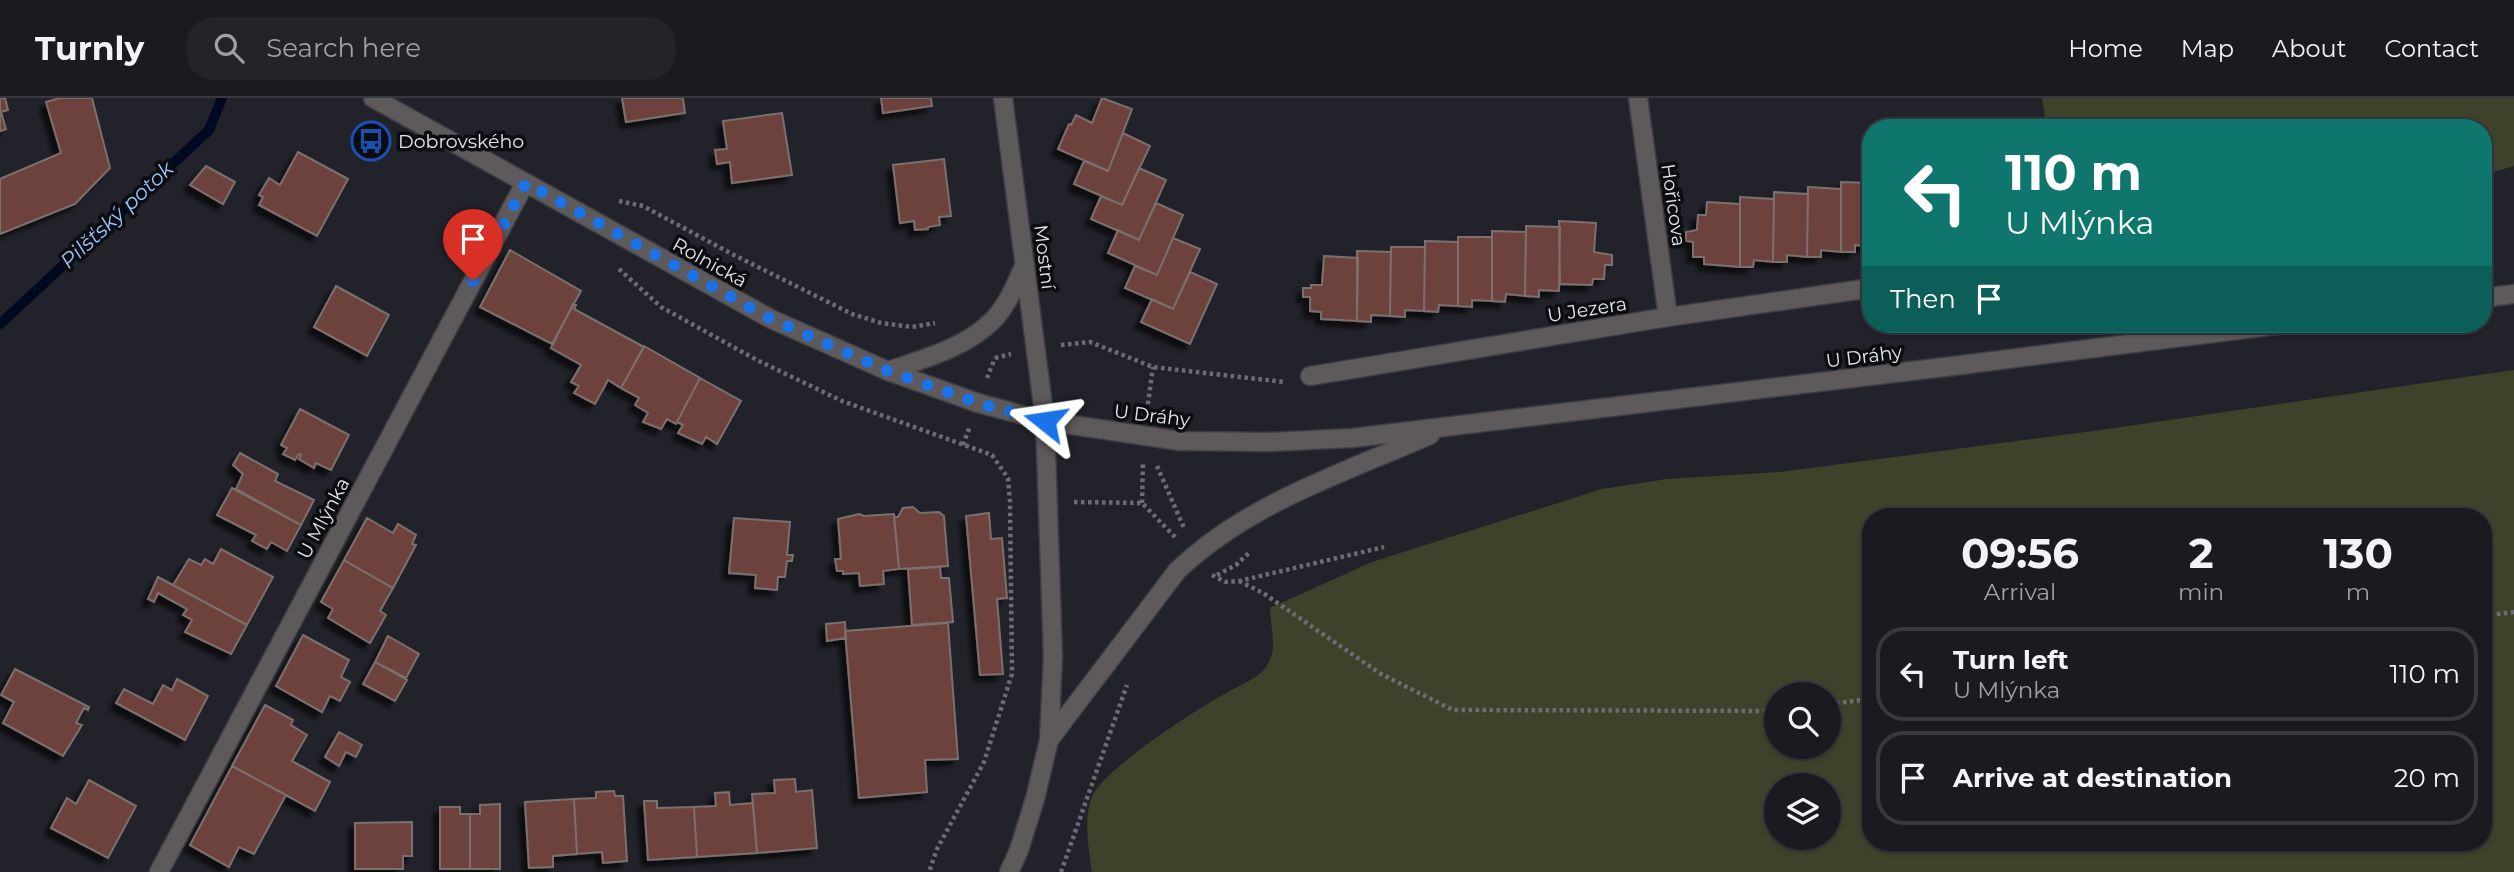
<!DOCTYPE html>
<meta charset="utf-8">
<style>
:root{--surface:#1a1a20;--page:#232329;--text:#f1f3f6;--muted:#9fa1a5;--line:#38383e}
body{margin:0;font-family:Montserrat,sans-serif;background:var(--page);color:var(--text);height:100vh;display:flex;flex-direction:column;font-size:26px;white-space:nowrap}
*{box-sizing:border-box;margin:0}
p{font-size:23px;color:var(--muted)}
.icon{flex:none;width:38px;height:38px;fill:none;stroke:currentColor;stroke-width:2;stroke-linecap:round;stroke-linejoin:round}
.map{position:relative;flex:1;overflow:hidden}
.panel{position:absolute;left:1862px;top:410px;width:630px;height:343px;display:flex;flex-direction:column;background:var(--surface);border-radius:28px;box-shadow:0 2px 5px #0004,0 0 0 2px var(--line)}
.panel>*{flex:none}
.banner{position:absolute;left:1862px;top:21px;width:630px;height:214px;border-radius:28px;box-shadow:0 2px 5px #0004,0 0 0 2px var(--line);background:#0f766e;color:#fff;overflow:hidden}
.tools{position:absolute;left:1764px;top:584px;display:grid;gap:14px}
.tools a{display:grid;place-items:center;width:77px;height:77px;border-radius:50%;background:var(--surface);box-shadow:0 2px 5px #0004,0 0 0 2px var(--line);font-size:35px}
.pin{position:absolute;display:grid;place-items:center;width:60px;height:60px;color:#fff;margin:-72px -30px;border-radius:50% 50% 50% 0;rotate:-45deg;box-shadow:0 0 7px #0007}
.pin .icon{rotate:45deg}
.me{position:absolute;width:77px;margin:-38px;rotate:285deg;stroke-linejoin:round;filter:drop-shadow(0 0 5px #0008)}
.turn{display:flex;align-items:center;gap:24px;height:147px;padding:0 28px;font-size:32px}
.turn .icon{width:91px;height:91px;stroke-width:2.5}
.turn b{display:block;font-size:49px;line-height:60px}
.then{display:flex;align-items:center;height:66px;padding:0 28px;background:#0003;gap:14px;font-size:26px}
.eta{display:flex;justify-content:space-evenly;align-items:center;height:119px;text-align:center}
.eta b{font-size:42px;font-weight:700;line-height:49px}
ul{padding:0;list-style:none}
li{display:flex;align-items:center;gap:21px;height:94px;margin:0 14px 10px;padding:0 14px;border:4px solid var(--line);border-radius:28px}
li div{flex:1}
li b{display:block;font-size:26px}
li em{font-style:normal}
header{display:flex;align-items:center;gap:42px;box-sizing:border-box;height:98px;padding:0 35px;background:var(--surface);border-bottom:2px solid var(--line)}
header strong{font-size:33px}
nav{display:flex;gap:38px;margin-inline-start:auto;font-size:24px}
.search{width:490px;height:63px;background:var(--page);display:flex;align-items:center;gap:18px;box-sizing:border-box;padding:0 24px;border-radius:28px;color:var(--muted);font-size:26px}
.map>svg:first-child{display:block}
.green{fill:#3f422b;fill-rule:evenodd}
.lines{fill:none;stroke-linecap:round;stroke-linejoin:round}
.stream{stroke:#000822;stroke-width:10}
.building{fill:#6d423c;stroke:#7b706e;stroke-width:2;filter:url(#shadow)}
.minor-casing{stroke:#3d3e45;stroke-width:21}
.tertiary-casing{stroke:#3d3e45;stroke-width:21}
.path{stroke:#6c6d73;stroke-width:4.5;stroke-dasharray:3.5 3.5;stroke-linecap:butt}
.minor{stroke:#5e595a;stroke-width:18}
.tertiary{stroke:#5e595a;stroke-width:18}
.route{stroke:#1a73e8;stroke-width:12;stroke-dasharray:0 21.6}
.labels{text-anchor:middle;stroke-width:7;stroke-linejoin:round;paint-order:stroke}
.poi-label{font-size:19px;fill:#e4e5ea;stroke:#0c0d10;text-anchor:start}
.street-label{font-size:19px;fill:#e4e5ea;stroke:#0c0d10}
.water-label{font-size:21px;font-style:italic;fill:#9dc3fc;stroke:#0c0d10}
</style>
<header>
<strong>Turnly</strong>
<div class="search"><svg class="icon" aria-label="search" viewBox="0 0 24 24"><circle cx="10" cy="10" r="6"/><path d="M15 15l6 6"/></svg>Search here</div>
<nav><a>Home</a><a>Map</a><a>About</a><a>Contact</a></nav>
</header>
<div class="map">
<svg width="2514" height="774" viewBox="0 0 2514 774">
<defs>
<filter id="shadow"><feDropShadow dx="-6" dy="6" stdDeviation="2" flood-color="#0009"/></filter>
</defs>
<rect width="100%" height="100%" fill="#22232a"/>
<path class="green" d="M 2042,0 L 2514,0 L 2514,68 L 2483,77 L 2483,30 L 2047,30 Z
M 2514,272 L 2514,774 L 1092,774 C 1089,752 1083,721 1092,699 C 1104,670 1201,608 1232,592 C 1249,582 1264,579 1271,559 C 1276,546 1270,524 1270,510 L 1372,464 L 1602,391 L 1667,381 L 1780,374 L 2101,332 ZM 1871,418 L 2483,418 L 2483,744 L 1871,744 ZM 1776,597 L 1829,597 L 1829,649 L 1776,649 ZM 1776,688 L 1829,688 L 1829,740 L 1776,740 Z"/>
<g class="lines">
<path class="stream" d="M 0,226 L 209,32 L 222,0"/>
</g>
<path class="building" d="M 0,0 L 5,0 L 8,12 L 1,14 L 6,31 L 0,33 Z
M 60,0 L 92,0 L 110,70 L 75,106 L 0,136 L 0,81 L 61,55 L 46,4 Z
M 622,0 L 683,0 L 685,15 L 626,24 Z
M 881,0 L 931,0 L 932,8 L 883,15 Z
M 1102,0 L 1132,11 L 1108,73 L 1058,51 L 1069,26 L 1071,27 L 1076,17 L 1092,25 Z
M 782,15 L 792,77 L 732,85 L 730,64 L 717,66 L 715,52 L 727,51 L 723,23 Z
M 1123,35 L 1150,48 L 1122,107 L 1074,86 L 1084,63 L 1108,73 Z
M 298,54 L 348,81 L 317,138 L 259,107 L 263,99 L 259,97 L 269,80 L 280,87 Z
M 944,61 L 951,118 L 939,119 L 940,127 L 928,129 L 928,131 L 915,132 L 914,123 L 900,125 L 893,67 Z
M 206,68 L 235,84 L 223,106 L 190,87 Z
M 1139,70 L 1166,82 L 1139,142 L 1091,121 L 1101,98 L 1122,107 Z
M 1841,84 L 1871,85 L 1871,149 L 1855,147 L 1855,154 L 1841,154 Z
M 1808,89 L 1841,91 L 1841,154 L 1821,152 L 1821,159 L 1807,159 Z
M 1774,94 L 1808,96 L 1807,159 L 1787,157 L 1787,164 L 1773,164 Z
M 1740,99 L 1774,101 L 1773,164 L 1754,162 L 1753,169 L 1740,169 Z
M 1707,104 L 1740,106 L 1740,169 L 1704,166 L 1704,159 L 1693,159 L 1693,144 L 1686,143 L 1686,134 L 1697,132 L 1698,117 L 1706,117 Z
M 1156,105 L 1183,117 L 1157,177 L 1108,155 L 1118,132 L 1139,142 Z
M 1559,123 L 1596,125 L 1594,154 L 1612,157 L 1612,167 L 1605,167 L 1604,181 L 1593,181 L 1592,187 L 1560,186 Z
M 1526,128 L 1560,129 L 1559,193 L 1539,192 L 1539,199 L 1525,198 Z
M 1492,133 L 1526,134 L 1525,198 L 1506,196 L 1505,204 L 1492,203 Z
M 1458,139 L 1492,139 L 1492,203 L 1472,202 L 1472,209 L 1458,208 Z
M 1173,140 L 1200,151 L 1173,211 L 1125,190 L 1135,168 L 1157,177 Z
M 1425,143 L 1458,144 L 1458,208 L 1439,207 L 1438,214 L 1424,213 Z
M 1391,149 L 1425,149 L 1424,213 L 1405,212 L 1405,219 L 1390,218 Z
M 510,152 L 581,193 L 552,246 L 480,209 Z
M 1357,153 L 1391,154 L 1390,218 L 1371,217 L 1371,224 L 1357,223 Z
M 1324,158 L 1358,160 L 1357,223 L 1321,221 L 1321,214 L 1310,213 L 1310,199 L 1303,199 L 1303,190 L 1311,190 L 1311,187 L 1322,187 Z
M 1190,174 L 1217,186 L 1190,246 L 1141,224 L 1152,201 L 1173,211 Z
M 336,188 L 389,217 L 367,258 L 314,229 Z
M 573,206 L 576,207 L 574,211 L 644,249 L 621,290 L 608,282 L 595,306 L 574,295 L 579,288 L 571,284 L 581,267 L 551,250 Z
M 644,248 L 700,280 L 676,326 L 667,321 L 661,331 L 643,324 L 648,315 L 635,307 L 639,300 L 621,290 Z
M 700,280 L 741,303 L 717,346 L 706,339 L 702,346 L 678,335 L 683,327 L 677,324 Z
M 300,311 L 349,337 L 331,372 L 316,365 L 314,370 L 299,361 L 301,357 L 299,356 L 295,362 L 283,356 L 287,350 L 281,347 Z
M 240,355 L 278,376 L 275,383 L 314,402 L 301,427 L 236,391 L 243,376 L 233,367 Z
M 232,390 L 301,427 L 287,453 L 271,444 L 267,451 L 252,443 L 256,437 L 217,417 Z
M 913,409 L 920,415 L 939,414 L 944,418 L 948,468 L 899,471 L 894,419 L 898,419 L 903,410 Z
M 989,415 L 991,441 L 1002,440 L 1007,500 L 997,501 L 1003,576 L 980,577 L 966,418 Z
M 859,416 L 864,418 L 894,416 L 899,471 L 883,473 L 884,486 L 860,488 L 859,475 L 843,476 L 843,473 L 837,473 L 835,461 L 841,461 L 838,421 Z
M 367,420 L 393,435 L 398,426 L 416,437 L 412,446 L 416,447 L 393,490 L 344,462 Z
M 734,420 L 790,424 L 787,457 L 793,457 L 792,463 L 787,463 L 785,479 L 778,479 L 777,492 L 755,490 L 756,477 L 729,475 Z
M 221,451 L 273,479 L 247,527 L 173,487 L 189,461 L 201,467 L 205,461 L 213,466 Z
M 344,462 L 393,490 L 380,513 L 386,517 L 370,545 L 328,520 L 333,511 L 321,504 Z
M 940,469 L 941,480 L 949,480 L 953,524 L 912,527 L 908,471 Z
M 158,479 L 247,527 L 231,556 L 185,534 L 192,522 L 183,517 L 187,511 L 158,495 L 154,504 L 148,501 Z
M 845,524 L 846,540 L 827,543 L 826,526 Z
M 948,525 L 958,661 L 925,662 L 927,694 L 859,700 L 845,533 Z
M 303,537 L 349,562 L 341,579 L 350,584 L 340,603 L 330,598 L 322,614 L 276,588 Z
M 388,538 L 419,556 L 406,580 L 375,564 Z
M 375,564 L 407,582 L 395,603 L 363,586 Z
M 15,571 L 89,609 L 88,612 L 84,610 L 76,625 L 82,627 L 63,658 L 3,625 L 14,604 L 1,597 Z
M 177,581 L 208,598 L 185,642 L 116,605 L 124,591 L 153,606 L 163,587 L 172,592 Z
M 265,607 L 293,622 L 291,627 L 307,637 L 292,663 L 330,684 L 315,713 L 232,668 Z
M 339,634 L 362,647 L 356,659 L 346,654 L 339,668 L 325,659 Z
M 232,668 L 286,697 L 254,756 L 239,749 L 229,769 L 190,747 Z
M 795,681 L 796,694 L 812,692 L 817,750 L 757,755 L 752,696 L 775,695 L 774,682 Z
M 89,682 L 136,708 L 108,760 L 51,730 L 67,700 L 76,706 Z
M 614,693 L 615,698 L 623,698 L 627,763 L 603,765 L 602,754 L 577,756 L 574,701 L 596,700 L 596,694 Z
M 729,694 L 730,707 L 753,705 L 757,755 L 697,759 L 694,709 L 716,708 L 715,695 Z
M 574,701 L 577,756 L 553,758 L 553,769 L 529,770 L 525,704 Z
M 644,703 L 657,703 L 657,710 L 694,709 L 697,759 L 648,762 Z
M 500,706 L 500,771 L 470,771 L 470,716 L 480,716 L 480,707 Z
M 440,709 L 460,709 L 460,716 L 470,716 L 470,771 L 440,771 Z
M 412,724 L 412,758 L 403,758 L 403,771 L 355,771 L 355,725 Z"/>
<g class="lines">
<g class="minor-casing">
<path id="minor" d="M 1003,0 L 1045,323
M 1638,0 L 1668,219
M 888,273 C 923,261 965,250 992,223 C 1007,209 1016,185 1025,166
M 1310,278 L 1668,219 L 1871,190
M 159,774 L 525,85"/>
</g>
<g class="tertiary-casing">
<path id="tertiary" d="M 373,0 L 771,221 L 888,273 L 978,305 L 1045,323 L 1180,343 L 1268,344 L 1352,340 L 1953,268 L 2285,226
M 2483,200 L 2514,196
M 1049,642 L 1177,473 C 1246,406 1343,375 1430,337
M 1009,774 L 1019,752 L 1035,701 L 1049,642 L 1053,559 L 1045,323"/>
</g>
<path class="path" d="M 619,103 L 643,108 L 732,156 L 852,216 L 881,225 L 912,229 L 935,225
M 619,171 L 661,209 L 757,262 L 842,303 L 992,357 L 1008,380 L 1010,404 L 1012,576 L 984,664 L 937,751 L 929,774
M 1061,247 L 1090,244 L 1153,269 L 1284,284
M 995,260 L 1011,256
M 987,280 L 995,260
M 1147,313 L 1153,269
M 963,347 L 970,328
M 1157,368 L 1184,430
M 1074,404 L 1142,405 L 1177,441
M 1142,405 L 1143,364
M 1212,477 L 1226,484 L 1239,483 L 1384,449
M 1217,477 L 1236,467 L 1250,454
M 1239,483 L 1263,495 L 1381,576 L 1453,612 L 1776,613
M 2483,518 L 2514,514
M 1829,606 L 1871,601
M 1061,774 L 1127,587"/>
<use href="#minor" class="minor"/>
<use href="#tertiary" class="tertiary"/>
</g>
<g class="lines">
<path class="route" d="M 473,183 L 526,85 L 771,221 L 888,273 L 978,305 L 1045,323"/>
</g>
<defs>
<g id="bus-ring" transform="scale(2.0125)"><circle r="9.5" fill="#0c0d10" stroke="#1a4fb4" stroke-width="1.5"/><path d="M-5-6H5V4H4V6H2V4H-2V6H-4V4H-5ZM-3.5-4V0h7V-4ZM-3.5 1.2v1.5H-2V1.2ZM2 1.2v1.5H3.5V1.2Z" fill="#1a4fb4"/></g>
</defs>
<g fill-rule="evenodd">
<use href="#bus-ring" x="371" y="43"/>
</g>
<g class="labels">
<g class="poi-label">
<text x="398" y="50">Dobrovského</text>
</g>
<g class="street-label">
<text transform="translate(1674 107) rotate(82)" y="7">Hořicova</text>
<text transform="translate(1045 159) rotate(83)" y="7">Mostní</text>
<text transform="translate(710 164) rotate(29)" y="7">Rolnická</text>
<text transform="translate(1587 211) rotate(-9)" y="7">U Jezera</text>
<text transform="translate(1864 258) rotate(-7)" y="7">U Dráhy</text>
<text transform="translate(1152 317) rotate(7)" y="7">U Dráhy</text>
<text transform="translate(323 420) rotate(-62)" y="7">U Mlýnka</text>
</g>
<g class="water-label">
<text transform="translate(117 117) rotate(-43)" y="7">Pilšťský potok</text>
</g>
</g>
</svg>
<div class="tools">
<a><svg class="icon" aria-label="search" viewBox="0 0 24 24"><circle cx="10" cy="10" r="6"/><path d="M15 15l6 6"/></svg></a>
<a><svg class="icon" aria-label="layers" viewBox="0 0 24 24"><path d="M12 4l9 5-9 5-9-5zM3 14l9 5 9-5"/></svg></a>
</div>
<div class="pin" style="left:473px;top:183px;background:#d93025"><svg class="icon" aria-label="arrive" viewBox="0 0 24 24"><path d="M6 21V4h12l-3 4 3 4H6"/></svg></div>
<svg class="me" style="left:1045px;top:323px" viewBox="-20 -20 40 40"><path d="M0-17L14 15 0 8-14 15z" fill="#1a73e8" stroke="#fff" stroke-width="4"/></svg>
<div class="banner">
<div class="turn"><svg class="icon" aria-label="left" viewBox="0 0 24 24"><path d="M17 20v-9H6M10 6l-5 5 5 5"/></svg><div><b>110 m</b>U Mlýnka</div></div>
<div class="then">Then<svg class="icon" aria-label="arrive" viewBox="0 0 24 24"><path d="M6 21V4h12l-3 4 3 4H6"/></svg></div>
</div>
<section class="panel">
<div class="eta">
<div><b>09:56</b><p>Arrival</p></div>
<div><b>2</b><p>min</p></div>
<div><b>130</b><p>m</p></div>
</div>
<ul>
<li><svg class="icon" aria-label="left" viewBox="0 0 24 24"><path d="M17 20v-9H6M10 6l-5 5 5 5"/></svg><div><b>Turn left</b><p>U Mlýnka</p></div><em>110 m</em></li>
<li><svg class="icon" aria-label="arrive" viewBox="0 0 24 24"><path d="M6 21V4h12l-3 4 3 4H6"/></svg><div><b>Arrive at destination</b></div><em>20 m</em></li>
</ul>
</section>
</div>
